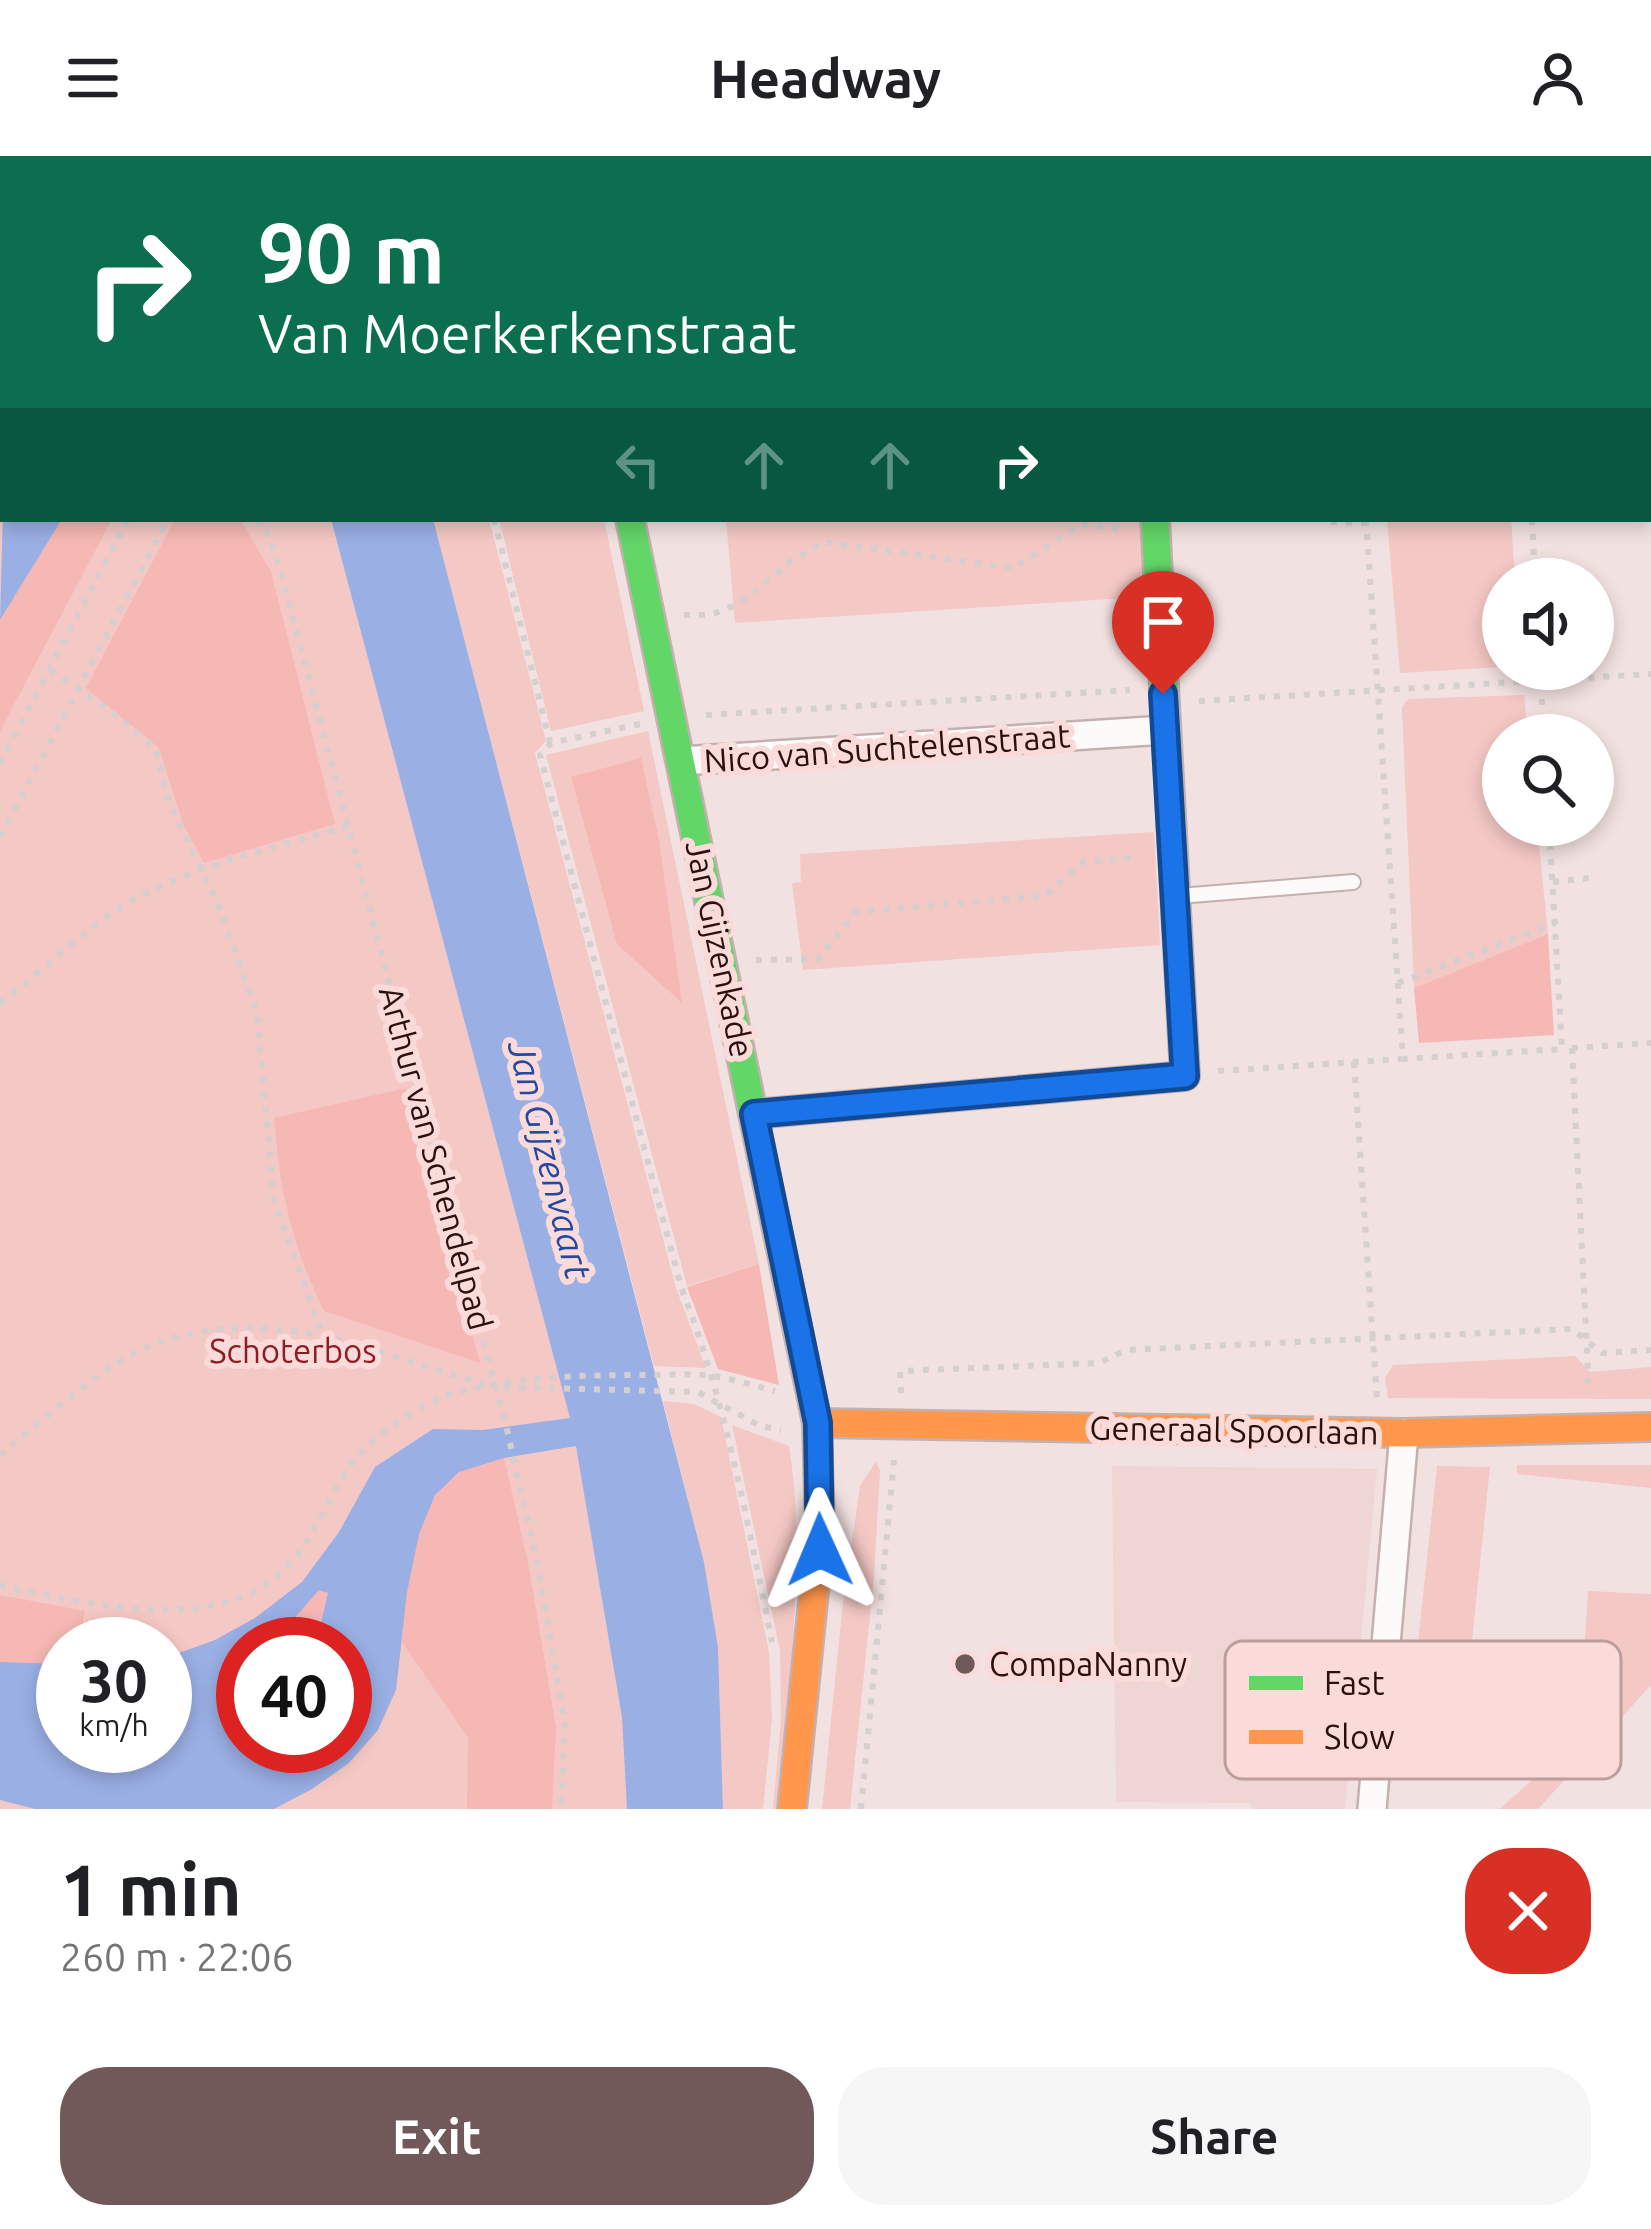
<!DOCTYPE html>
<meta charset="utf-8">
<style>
:root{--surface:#fff;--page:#f6f6f6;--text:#202124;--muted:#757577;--accent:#705958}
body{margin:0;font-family:Ubuntu,sans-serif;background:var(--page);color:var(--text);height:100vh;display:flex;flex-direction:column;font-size:45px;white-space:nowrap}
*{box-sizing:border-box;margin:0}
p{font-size:39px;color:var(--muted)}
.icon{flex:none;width:66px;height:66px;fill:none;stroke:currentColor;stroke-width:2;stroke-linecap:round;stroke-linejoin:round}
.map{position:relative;height:1653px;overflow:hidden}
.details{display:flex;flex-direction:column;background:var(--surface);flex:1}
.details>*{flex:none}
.top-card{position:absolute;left:0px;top:0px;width:1653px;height:366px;box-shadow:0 6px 18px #0003;background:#0b6e4f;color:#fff;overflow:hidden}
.fabs{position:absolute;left:1482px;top:402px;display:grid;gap:24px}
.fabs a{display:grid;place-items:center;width:132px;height:132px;border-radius:50%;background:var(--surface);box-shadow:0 6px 18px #0003;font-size:60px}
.speed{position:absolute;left:36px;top:1461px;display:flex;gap:24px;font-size:60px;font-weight:700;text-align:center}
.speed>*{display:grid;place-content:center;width:156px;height:156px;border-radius:50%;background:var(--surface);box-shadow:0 6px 18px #0003;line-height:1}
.speed small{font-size:30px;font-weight:400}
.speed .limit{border:18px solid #d22;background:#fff;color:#111}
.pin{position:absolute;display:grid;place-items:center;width:102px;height:102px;color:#fff;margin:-123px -51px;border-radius:50% 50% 50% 0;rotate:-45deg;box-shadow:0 0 12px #0007}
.pin .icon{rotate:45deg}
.me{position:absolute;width:132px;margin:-66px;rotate:359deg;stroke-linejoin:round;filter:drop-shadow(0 0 9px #0008)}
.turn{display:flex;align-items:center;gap:42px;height:252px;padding:0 60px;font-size:54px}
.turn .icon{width:156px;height:156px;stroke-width:2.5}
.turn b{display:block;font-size:84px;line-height:102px}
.lanes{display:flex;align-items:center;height:114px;padding:0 60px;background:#0003;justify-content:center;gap:60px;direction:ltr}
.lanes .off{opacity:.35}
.round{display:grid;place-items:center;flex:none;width:126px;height:126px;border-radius:48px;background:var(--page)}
.headline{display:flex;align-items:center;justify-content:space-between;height:204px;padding:0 60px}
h1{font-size:72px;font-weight:700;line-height:90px}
.cta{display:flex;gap:24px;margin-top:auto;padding:24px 60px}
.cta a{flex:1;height:138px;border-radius:48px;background:var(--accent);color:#fff;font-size:48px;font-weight:700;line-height:138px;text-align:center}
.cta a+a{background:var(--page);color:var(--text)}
header{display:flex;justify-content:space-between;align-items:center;height:156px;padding:0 60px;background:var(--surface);font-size:54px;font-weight:700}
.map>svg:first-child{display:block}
.built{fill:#efd5d3}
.green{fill:#f4c8c5;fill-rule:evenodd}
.forest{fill:#f6b8b4}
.water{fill:#9aafe4;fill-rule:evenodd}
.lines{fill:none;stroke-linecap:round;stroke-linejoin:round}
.lane-casing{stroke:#c4b0ae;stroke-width:18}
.street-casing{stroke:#c4b0ae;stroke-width:32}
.fast-casing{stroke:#c4b0ae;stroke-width:32}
.slow-casing{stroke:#c4b0ae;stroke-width:32}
.path{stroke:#d5cfcf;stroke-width:6;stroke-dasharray:6 9;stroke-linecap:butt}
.lane{stroke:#fdfafa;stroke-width:14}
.street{stroke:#fdfafa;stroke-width:27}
.fast{stroke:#63d668;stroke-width:27}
.slow{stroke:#ff974d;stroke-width:27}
.route-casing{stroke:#114b97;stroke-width:30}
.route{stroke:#1a73e8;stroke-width:21}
.poi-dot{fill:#705958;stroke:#fadbd9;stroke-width:4.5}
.labels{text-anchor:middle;stroke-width:12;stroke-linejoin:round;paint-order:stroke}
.street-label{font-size:33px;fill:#2a100f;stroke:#fadbd9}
.park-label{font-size:33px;fill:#8f1c22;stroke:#fadbd9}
.poi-label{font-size:33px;fill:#2a100f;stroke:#fadbd9;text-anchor:start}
.water-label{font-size:36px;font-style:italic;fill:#2349a2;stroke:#fadbd9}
.key{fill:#fadbd9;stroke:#bc9e9c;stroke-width:3}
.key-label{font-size:33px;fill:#2a100f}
</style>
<header><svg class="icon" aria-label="menu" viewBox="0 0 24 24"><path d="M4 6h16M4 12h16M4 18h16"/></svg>Headway<svg class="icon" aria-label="person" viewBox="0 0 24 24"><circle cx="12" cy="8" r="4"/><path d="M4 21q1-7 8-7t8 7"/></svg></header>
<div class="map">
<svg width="1651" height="1653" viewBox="0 0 1651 1653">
<rect width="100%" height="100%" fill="#f2e1e1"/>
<path class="built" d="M 1112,1310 L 1377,1313 L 1345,1653 L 1252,1653 L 1251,1647 L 1116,1646 Z"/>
<path class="green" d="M 0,0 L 287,0 L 287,3 L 3,3 L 3,363 L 382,363 L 677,1653 L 0,1653 ZM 63,1488 L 165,1488 L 165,1590 L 63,1590 ZM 243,1488 L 345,1488 L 345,1590 L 243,1590 Z
M 661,0 L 1041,0 L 1042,3 L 662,3 Z
M 433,363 L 489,363 L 546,585 L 535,597 L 676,1132 L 706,1212 L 654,1210 Z
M 499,363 L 604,363 L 644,555 L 551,575 Z
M 726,363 L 1139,363 L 1143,441 L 735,467 Z
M 1387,363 L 1511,363 L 1515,423 L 1503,423 L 1503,511 L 1400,517 Z
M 1524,539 L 1528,579 L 1503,579 L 1503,669 L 1537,669 L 1548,778 L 1414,832 L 1402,551 L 1408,543 Z
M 648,575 L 759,1108 L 687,1130 L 546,599 Z
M 1154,676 L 1160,789 L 803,814 L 792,727 L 801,726 L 800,698 Z
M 1575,1200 L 1590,1216 L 1651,1211 L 1651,1243 L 1388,1242 L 1385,1222 L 1393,1209 Z
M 663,1245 L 694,1248 L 721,1261 L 769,1496 L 772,1563 L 763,1653 L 723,1653 L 718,1491 L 704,1406 Z
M 732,1269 L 789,1290 C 808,1408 787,1534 776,1653 L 773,1653 L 781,1563 L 780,1495 Z
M 876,1305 L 880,1315 L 874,1421 L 850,1653 L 822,1653 L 843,1446 L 860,1330 Z
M 1517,1309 L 1651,1309 L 1651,1332 L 1517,1318 Z
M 1437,1310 L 1490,1311 L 1467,1533 L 1449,1546 L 1412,1542 Z
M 1588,1435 L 1651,1438 L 1651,1529 L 1538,1653 L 1500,1653 L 1579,1581 Z"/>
<path class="forest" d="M 62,363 L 112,363 L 0,575 L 0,464 Z
M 175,363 L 240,363 L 271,416 L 335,668 L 204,707 L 183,668 L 159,592 L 86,532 Z
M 641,602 L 659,684 L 682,847 L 617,788 L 571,621 Z
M 1548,778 L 1554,879 L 1419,887 L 1414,832 Z
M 406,932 L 480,1207 L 324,1155 C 290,1083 281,1040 274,962 Z
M 759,1108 L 779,1229 L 718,1213 L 687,1131 Z
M 504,1302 L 528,1406 L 556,1571 L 552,1653 L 467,1653 L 468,1582 L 402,1486 C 407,1434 409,1349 458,1317 C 471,1309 490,1306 504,1302 Z
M 319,1433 L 328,1436 L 316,1488 L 272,1488 Z
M 0,1439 L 85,1455 L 79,1488 L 63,1488 L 63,1508 L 0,1506 Z"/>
<path class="water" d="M 3,355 L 3,363 L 62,363 L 0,464 Z
M 331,363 L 433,363 L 704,1406 L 718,1491 L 723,1653 L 627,1653 L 622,1561 L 576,1290 L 504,1302 L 459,1316 L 435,1339 L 419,1378 L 407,1436 L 396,1534 L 378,1574 L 349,1607 L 312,1633 L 274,1653 L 35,1653 L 0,1644 L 0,1506 L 63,1508 L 63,1590 L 165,1590 L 165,1502 L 215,1484 L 255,1462 L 302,1426 L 339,1376 L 375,1311 L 433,1273 L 483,1274 L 570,1262 ZM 319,1434 L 328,1437 L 316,1488 L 345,1488 L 345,1590 L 243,1590 L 243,1488 L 272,1488 Z"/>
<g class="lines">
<g class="lane-casing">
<path id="lane" d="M 1650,343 L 1651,343
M 1179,740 L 1353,726"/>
</g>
<g class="street-casing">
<path id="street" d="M 681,605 L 1165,574
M 1372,1653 L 1404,1277"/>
</g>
<g class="fast-casing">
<path id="fast" d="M 553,0 L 553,3
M 630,363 L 817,1267 L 820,1376
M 754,958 L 1185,920 L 1155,363"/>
</g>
<g class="slow-casing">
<path id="slow" d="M 817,1267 L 1404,1277 L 1651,1271
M 792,1653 L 820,1376"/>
</g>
<path class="path" d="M 316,3 L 318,0
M 334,3 L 336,0
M 468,3 L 468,0
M 0,111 L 3,114
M 1650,169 L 1651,169
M 256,363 L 265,373 L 280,412 L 505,1265 L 537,1405 L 565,1567 L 561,1653
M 494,363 L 550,586
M 1366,363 L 1403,903 L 1562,893 L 1549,669
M 1532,363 L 1535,423
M 1331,366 L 1367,367
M 684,459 L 710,459 L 739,448 L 791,405 L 824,386 L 1013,412 L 1081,369 L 1121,373
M 1540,513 L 1544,579
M 50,514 L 107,552 L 156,593 L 166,638 L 219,751 L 257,856 L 274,1045 L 323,1180
M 1199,545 L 1651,518
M 706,559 L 1130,534
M 640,568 L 551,587 L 540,599 L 681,1131 C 726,1246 747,1365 772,1486
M 0,608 L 128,363
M 0,681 L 168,363
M 1553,726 L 1589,722
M 756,804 L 818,803 L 856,756 L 1045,740 L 1083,706 L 1138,701
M 1398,827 L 1555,767
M 0,847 C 38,820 70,786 108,760 C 178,711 268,694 349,670
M 1572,892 L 1589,1236
M 1572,892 L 1651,887
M 1354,906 L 1377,1244
M 1218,915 L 1402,903
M 504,1231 L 698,1236 L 760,1270 L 781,1274
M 901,1237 L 900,1215 L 1099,1207 L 1126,1194 L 1572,1173 L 1602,1197 L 1651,1194
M 0,1299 C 44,1264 90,1219 141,1194 C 195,1168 264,1168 322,1180 C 380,1191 434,1217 491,1229
M 0,1429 C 74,1445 181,1472 253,1436 C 307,1409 320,1353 352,1307 C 368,1284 422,1247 448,1239 C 514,1220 581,1219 649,1219 C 670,1219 692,1217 713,1220 C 734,1223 755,1230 775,1235
M 861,1653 L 894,1304"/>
<use href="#lane" class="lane"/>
<use href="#street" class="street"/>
<use href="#fast" class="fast"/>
<use href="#slow" class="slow"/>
</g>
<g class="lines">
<g class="route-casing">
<path id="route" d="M 820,1394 L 818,1267 L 754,958 L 1185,920 L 1163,538"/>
</g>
<use href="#route" class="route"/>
</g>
<circle class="poi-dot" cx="965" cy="1508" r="12"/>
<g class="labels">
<g class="street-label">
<text transform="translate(887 592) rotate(-4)" y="12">Nico van Suchtelenstraat</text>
<text transform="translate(720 793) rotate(78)" y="12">Jan Gijzenkade</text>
<text transform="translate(436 1002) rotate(75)" y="12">Arthur van Schendelpad</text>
<text transform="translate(1234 1274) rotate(1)" y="12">Generaal Spoorlaan</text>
</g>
<g class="park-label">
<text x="293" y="1207">Schoterbos</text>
</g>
<g class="poi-label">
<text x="989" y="1520">CompaNanny</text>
</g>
<g class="water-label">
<text transform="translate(550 1004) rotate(76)" y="13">Jan Gijzenvaart</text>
</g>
</g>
<rect x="1225" y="1485" width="396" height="138" rx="18" class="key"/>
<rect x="1249" y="1520" width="54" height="14" fill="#63d668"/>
<rect x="1249" y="1574" width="54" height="14" fill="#ff974d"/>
<g class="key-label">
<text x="1324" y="1539">Fast</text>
<text x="1324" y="1593">Slow</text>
</g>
</svg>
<div class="fabs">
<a><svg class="icon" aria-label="sound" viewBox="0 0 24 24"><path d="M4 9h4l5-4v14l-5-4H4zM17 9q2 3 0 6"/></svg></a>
<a><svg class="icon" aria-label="search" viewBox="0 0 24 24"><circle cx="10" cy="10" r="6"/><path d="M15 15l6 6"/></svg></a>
</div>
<div class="speed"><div>30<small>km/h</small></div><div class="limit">40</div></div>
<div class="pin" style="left:1163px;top:538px;background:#d93025"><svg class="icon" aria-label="arrive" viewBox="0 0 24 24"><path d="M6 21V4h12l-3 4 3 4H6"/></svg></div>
<svg class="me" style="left:820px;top:1394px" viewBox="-20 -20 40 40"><path d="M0-17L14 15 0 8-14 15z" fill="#1a73e8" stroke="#fff" stroke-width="4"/></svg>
<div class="top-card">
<div class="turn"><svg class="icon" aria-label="right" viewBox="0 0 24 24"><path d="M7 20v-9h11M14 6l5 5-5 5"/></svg><div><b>90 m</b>Van Moerkerkenstraat</div></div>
<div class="lanes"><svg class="icon off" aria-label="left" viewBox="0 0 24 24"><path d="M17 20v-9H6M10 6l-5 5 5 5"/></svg><svg class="icon off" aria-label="ahead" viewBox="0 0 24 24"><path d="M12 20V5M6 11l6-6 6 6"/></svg><svg class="icon off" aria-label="ahead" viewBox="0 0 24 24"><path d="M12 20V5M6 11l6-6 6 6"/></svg><svg class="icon" aria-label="right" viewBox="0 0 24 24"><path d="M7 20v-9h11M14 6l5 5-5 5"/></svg></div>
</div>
</div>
<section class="details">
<div class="headline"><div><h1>1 min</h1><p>260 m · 22:06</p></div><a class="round" style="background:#d93025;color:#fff"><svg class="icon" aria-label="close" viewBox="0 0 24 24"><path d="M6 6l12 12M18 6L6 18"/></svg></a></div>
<div class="cta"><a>Exit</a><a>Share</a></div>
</section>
